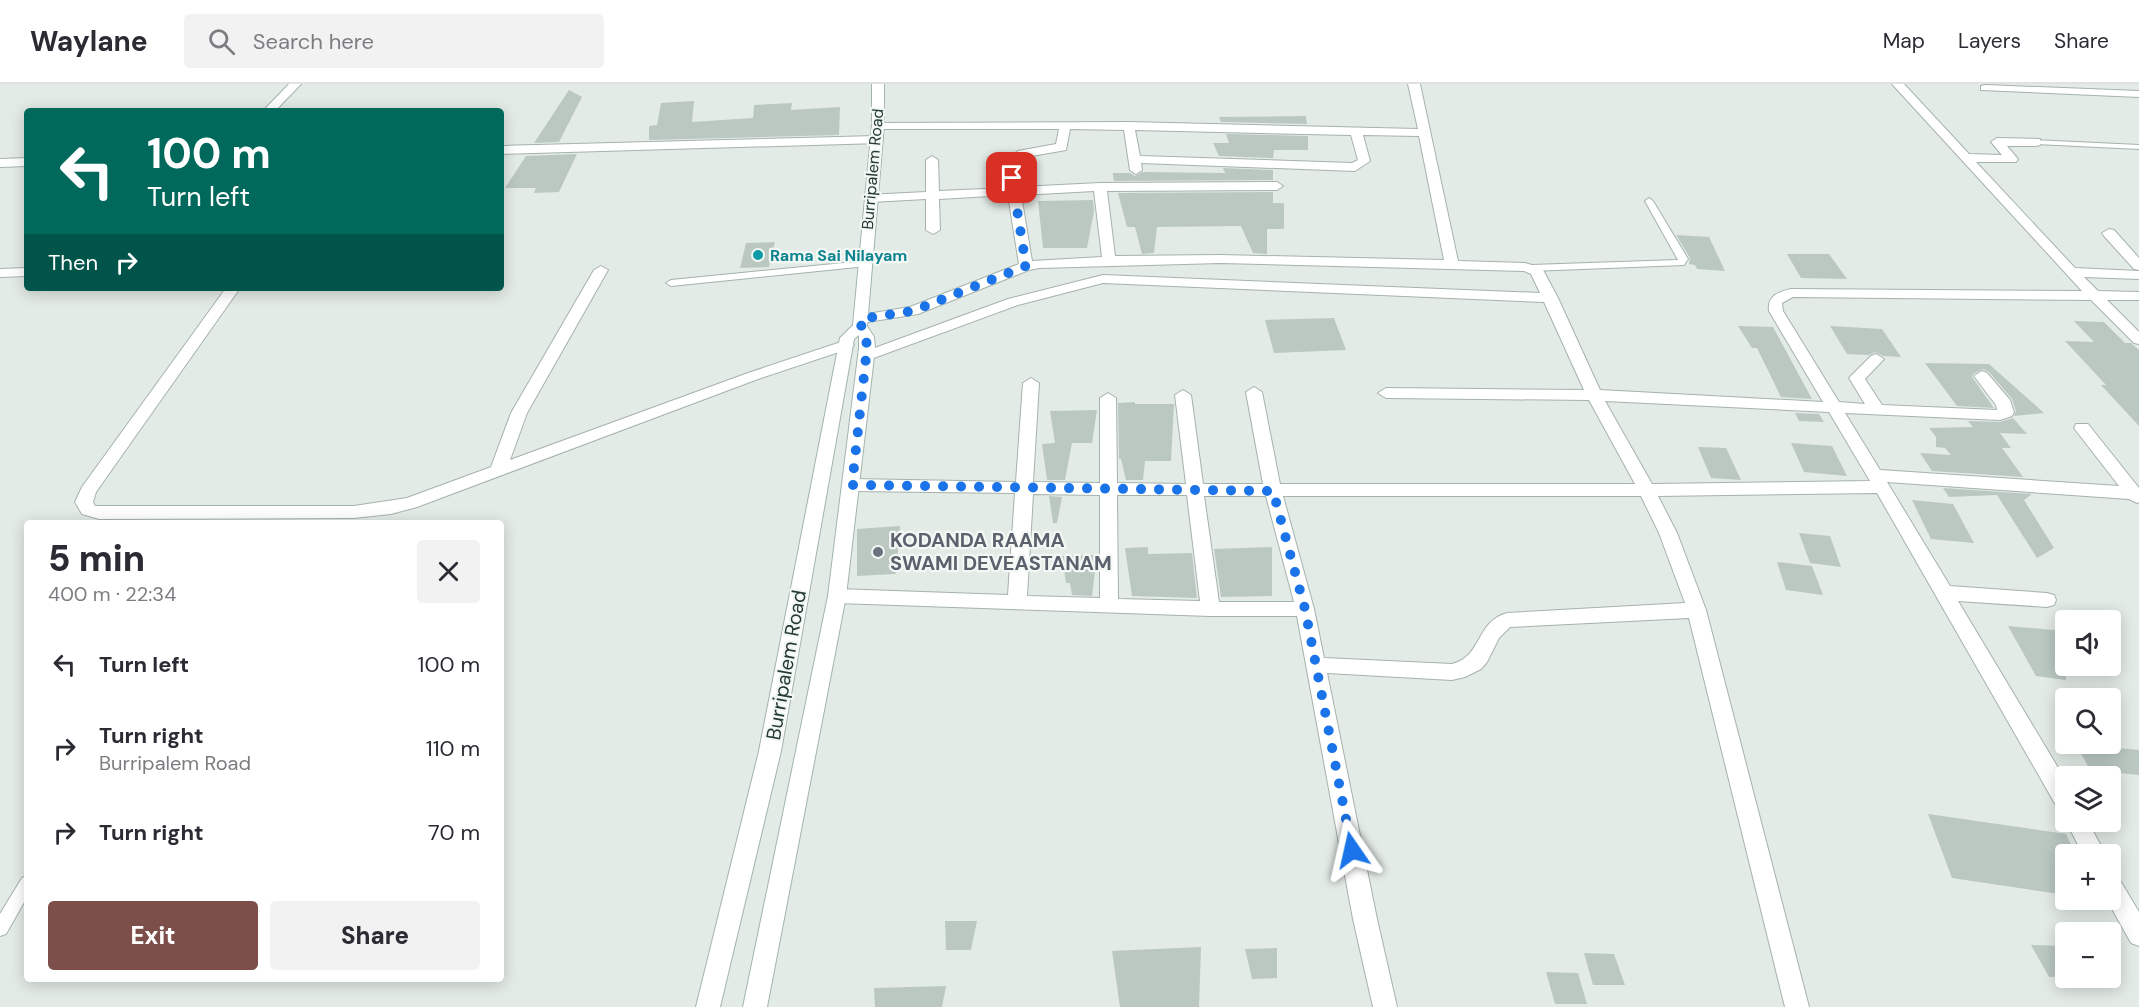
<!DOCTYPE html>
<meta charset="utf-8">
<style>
:root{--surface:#fff;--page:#f2f2f3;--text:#2b2b33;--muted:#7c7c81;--line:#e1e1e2;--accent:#7d4f4b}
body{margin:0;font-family:"DM Sans",sans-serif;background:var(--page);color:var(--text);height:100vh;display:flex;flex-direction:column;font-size:22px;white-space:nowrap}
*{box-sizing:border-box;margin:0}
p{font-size:20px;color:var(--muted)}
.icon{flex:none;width:33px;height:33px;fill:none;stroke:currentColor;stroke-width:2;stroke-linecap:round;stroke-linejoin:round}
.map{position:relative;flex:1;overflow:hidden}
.details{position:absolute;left:24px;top:436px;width:480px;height:462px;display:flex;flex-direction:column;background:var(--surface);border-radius:6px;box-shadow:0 3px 15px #0003}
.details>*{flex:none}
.hud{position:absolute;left:24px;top:24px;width:480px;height:183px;border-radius:6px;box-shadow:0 3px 15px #0003;background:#00695c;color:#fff;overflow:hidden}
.tools{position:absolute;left:2055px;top:526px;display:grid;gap:12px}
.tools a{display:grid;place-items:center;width:66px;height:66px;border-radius:6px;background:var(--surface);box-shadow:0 3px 15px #0003;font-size:30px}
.pin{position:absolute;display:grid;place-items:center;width:51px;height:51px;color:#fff;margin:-26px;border-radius:12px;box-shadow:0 3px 9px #0006}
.me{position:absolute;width:66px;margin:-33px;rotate:349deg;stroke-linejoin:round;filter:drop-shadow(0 0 4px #0008)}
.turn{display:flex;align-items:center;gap:21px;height:126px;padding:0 24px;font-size:27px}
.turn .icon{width:78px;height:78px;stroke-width:2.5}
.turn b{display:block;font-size:42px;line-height:51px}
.then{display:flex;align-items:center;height:57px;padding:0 24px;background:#0003;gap:12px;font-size:22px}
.round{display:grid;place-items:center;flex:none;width:63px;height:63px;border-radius:6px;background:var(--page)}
.overview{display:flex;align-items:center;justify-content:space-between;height:102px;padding:0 24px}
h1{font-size:36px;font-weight:800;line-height:45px}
.primary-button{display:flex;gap:12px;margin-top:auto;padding:12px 24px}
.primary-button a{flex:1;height:69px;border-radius:6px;background:var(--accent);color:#fff;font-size:24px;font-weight:800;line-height:69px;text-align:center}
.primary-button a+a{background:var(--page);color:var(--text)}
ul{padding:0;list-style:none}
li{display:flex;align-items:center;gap:18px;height:84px;padding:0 24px}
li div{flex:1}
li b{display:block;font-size:22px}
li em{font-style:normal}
header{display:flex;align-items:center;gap:36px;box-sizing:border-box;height:84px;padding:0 30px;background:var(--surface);border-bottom:2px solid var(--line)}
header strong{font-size:28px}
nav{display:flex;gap:33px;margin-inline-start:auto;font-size:21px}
.search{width:420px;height:54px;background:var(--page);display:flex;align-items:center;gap:15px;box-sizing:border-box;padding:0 21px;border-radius:6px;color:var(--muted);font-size:22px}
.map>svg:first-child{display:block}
.building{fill:#bbc8c2}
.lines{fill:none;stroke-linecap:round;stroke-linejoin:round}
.service-casing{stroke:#a6b2ac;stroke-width:2}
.minor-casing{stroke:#a6b2ac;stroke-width:2}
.secondary-casing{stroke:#a2b5ad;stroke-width:2}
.service{fill:#fff;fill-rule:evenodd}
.minor{fill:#fff;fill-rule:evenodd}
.secondary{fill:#fff;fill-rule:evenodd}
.route{stroke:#1a73e8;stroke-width:10;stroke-dasharray:0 18}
.culture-dot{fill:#0f9aa8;stroke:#f3f8f5;stroke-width:2}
.worship-dot{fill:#6b7280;stroke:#f3f8f5;stroke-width:2}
.labels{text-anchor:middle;stroke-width:4.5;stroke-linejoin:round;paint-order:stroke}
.far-street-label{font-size:16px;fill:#243a32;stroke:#f3f8f5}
.far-culture-label{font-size:16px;font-weight:bold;fill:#0d838f;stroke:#f3f8f5;text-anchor:start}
.worship-label{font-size:20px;font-weight:bold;fill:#5b616d;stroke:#f3f8f5;text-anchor:start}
.street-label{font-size:20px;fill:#243a32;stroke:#f3f8f5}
</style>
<header>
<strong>Waylane</strong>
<div class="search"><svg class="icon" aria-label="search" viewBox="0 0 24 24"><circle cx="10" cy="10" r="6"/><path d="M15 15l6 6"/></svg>Search here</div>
<nav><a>Map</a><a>Layers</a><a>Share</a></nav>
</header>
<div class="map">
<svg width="2139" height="923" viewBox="0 0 2139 923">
<rect width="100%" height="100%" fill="#e3ebe6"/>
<path class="building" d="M 569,6 L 582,13 L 559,58 L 534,59 Z
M 694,17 L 692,38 L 753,34 L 754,21 L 792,19 L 791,26 L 840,23 L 839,51 L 649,56 L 649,42 L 657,41 L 661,19 Z
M 1306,32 L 1307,40 L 1221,38 L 1219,33 Z
M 1226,50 L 1308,52 L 1308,66 L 1274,66 L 1273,74 L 1219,72 L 1213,59 L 1229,59 Z
M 577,70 L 559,108 L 534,109 L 536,104 L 505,104 L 526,72 Z
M 1223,84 L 1273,86 L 1273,96 L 1114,97 L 1113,91 L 1113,89 L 1130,89 L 1135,92 L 1142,88 L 1225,89 Z
M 1273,108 L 1273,119 L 1284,119 L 1284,145 L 1267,145 L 1267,170 L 1253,169 L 1241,142 L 1157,143 L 1154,169 L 1142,170 L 1135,143 L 1127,143 L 1118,109 Z
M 1093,116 L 1094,127 L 1087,164 L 1043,164 L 1038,117 Z
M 1676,151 L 1709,153 L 1725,187 L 1697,185 L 1695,181 L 1689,180 L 1690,174 Z
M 775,158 L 769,183 L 740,184 L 746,159 Z
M 1787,170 L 1829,170 L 1847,195 L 1801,194 Z
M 1334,234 L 1346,266 L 1274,269 L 1265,236 Z
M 2074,237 L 2104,238 L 2125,259 L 2131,259 L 2139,266 L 2139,342 L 2101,301 L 2106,301 L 2065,257 L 2094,258 Z
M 1738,242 L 1773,243 L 1812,315 L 1781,313 L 1757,264 L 1752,264 Z
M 1830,242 L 1882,245 L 1901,273 L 1883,272 L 1875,268 L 1869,271 L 1847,270 Z
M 1925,279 L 1989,280 L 2044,329 L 2014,332 L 2016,327 L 2012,315 L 1989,288 L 1983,285 L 1973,290 L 1972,293 L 1994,324 L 1957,322 Z
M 1135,318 L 1135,320 L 1174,320 L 1171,377 L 1145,377 L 1143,396 L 1126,396 L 1121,375 L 1119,375 L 1118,319 Z
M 1097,326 L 1092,359 L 1072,359 L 1065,396 L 1047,396 L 1042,360 L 1055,359 L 1050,327 Z
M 1795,329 L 1819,330 L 1824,338 L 1799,337 Z
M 2013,334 L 2027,350 L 2000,349 L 2011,364 L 2002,364 L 2023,393 L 1932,387 L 1920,369 L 1951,371 L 1945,364 L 1936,363 L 1936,353 L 1929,344 L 1973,343 L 1968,337 L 2000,338 Z
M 1791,359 L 1832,362 L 1847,392 L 1804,388 Z
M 1698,363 L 1726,364 L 1741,396 L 1711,394 Z
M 1943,404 L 2032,410 L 2024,416 L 2054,464 L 2037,474 L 1997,411 L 1949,413 Z
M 1049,412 L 1062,413 L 1057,439 L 1053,439 Z
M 1912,416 L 1953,420 L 1974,459 L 1931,455 Z
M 900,442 L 896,490 L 857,492 L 857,445 Z
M 1799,449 L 1830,452 L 1841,483 L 1810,479 Z
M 1148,463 L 1148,470 L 1192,469 L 1197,514 L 1132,512 L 1125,464 Z
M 1272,463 L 1272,512 L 1221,513 L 1214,465 Z
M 1097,471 L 1092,512 L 1072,511 L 1070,499 L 1066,499 L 1062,472 Z
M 1777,478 L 1812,482 L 1823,511 L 1786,506 Z
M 2008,542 L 2066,547 L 2066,596 L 2036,592 Z
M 2076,660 L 2139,666 L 2139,691 L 2090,686 Z
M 1928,730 L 2066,750 L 2076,771 L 2066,771 L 2066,811 L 1952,794 Z
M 945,837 L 977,837 L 971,866 L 946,866 Z
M 2031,861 L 2066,862 L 2066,892 L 2049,893 Z
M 1201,863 L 1199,923 L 1120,923 L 1112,867 Z
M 1277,864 L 1277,894 L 1252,895 L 1245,865 Z
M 1584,869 L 1614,870 L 1625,901 L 1593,901 Z
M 1546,888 L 1578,889 L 1587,920 L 1555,920 Z
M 946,902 L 942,923 L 875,923 L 874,904 Z"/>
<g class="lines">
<g class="service-casing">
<path id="service" d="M 2033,56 L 2139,61 L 2139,65 L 2036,60 L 2032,58 Z
M 1649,114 L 1653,117 L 1688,175 L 1684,181 L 1531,187 L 1526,184 L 1531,181 L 1678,176 L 1645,117 Z
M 864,177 L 869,180 L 867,182 L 671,202 L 666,199 L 671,196 Z
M 27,792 L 27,813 L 6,850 L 0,852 L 0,830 L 22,794 Z"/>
</g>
<g class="minor-casing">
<path id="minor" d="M 289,0 L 301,0 L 275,27 L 263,27 Z
M 1408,0 L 1420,0 L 1458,177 L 1525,179 L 1542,184 L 1558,214 L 1600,306 L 1823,318 L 1769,227 C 1767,212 1778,208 1791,205 L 2082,207 L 1892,0 L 1904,0 L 1969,70 L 2002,71 L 1991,58 L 1997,54 L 2040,55 L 2040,61 L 2036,62 L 2007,62 L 2018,75 L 2016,78 L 1976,78 L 2075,184 L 2139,187 L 2139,195 L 2084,193 L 2098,207 L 2139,208 L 2139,216 L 2107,216 L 2139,248 L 2139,260 L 2134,259 L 2091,216 L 1793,213 L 1782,219 L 1783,227 L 1839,318 L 1865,320 L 1849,294 L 1871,272 L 1876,270 L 1884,275 L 1865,295 L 1882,321 L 1997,326 L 1996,321 L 1974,292 L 1982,287 L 1987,289 L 2010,316 L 2014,328 L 2012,332 L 2000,336 L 1845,329 L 1880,386 L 2119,402 L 2074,344 L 2076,340 L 2088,340 L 2139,404 L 2139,418 L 2137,419 L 2129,415 L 1887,398 L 1950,502 L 2047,509 L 2054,511 L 2056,516 L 2054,521 L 2047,523 L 1958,517 L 2066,697 L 2066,727 L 2058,725 L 1877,409 L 1658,412 L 1677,449 L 1706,526 L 1809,923 L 1785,923 L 1689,534 L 1510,543 L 1499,554 L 1487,578 L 1481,585 L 1465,593 L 1452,596 L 1327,589 L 1377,835 L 1397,923 L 1373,923 L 1353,835 L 1297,532 L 1210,532 L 837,519 L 830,517 L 828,512 L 830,507 L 837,505 L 1008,511 L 1015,409 L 852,407 L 846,405 L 843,401 L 846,397 L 852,395 L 1016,398 L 1023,299 L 1031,294 L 1039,299 L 1033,398 L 1100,399 L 1100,314 L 1108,309 L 1116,314 L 1117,399 L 1186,400 L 1175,311 L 1183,306 L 1191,311 L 1203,400 L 1263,400 L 1246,308 L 1254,303 L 1262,308 L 1280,400 L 1635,400 L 1589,316 L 1386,314 L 1378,309 L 1386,304 L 1584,306 L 1544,218 L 1103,199 L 1018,221 L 871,275 L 861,275 L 858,272 L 861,269 L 1008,215 L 1103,191 L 1540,209 L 1531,190 L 1524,187 L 1221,179 L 1039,184 L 1029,186 L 918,230 L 861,239 L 854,235 L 861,231 L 910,223 L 1019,180 L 1008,111 L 939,115 L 940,146 L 933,150 L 926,146 L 926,115 L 871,118 L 866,117 L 865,114 L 866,111 L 926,108 L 926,76 L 932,72 L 938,76 L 939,107 L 1007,104 L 1008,74 L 1018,67 L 1056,60 L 1059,45 L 878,45 L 872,41 L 874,39 L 1129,38 L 1418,45 ZM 1070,45 L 1124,46 L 1130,86 L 1136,90 L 1142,86 L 1141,79 L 1355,87 L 1370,77 L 1363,51 L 1419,52 L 1444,176 L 1221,171 L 1115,172 L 1107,107 L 1277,106 L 1283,102 L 1277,98 L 1100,99 L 1020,103 L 1018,78 L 1026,73 L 1066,66 ZM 1135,46 L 1351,51 L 1358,76 L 1352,79 L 1140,72 ZM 1094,107 L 1102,173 L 1032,177 L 1021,111 ZM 1605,317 L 1829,328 L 1870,397 L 1652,400 ZM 1033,410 L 1100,411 L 1100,514 L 1027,512 ZM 1117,411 L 1187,411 L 1200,517 L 1118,515 ZM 1204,412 L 1266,412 L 1294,518 L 1219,518 ZM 1283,412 L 1641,412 L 1659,449 L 1685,519 L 1507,529 C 1475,538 1483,572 1452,580 L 1324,574 L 1314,525 Z
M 1985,1 L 2139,7 L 2139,13 L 1981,6 L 1981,2 Z
M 876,52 L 880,53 L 880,59 L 501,70 L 501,62 Z
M 27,74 L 27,82 L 0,83 L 0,75 Z
M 2109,145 L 2114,146 L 2139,174 L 2139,186 L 2134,185 L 2104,152 L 2102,149 Z
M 601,182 L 608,186 L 527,329 L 510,376 L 748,289 L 841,258 L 846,256 L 854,261 L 851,264 L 758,295 L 417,423 L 391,430 L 354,434 L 99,435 L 82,430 L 75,418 L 82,403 L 226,204 L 240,204 L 96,408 L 93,418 L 95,422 L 354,422 L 407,414 L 491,383 L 511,329 L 594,186 Z
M 27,184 L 27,192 L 0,193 L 0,185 Z
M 2066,737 L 2088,738 L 2106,771 L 2083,771 Z
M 2110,790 L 2118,793 L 2139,828 L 2139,862 L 2131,859 L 2107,816 L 2110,816 Z"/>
</g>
<g class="secondary-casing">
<path id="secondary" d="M 872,0 L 884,0 L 884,41 L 867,242 L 874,253 L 875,264 L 846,512 L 767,923 L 743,923 L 828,512 L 859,264 L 859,251 L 854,255 L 781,667 L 720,923 L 696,923 L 759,667 L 840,254 L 853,241 L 872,41 Z"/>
</g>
<use href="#service" class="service"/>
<use href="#minor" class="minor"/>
<use href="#secondary" class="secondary"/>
</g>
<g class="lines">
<path class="route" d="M 1012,94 L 1026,182 L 913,227 L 861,235 C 860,246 867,253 867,264 L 852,401 L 1273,407 L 1305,525 L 1352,766"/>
</g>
<circle class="culture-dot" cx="758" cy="171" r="6"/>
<circle class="worship-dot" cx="878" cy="468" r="6"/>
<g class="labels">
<g class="far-street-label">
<text transform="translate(872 85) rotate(-85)" y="6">Burripalem Road</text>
</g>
<g class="far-culture-label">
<text x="770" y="177">Rama Sai Nilayam</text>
</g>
<g class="worship-label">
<text x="890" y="463">KODANDA RAAMA<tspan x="890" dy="23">SWAMI DEVEASTANAM</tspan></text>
</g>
<g class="street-label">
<text transform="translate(786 581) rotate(-80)" y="7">Burripalem Road</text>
</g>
</g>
</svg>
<div class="tools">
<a><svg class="icon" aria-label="sound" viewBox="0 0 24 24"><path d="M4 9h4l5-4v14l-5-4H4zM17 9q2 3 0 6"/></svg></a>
<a><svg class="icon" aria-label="search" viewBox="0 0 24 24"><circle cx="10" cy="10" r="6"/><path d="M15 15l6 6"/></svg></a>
<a><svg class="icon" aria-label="layers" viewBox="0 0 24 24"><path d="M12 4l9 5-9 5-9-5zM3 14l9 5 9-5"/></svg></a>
<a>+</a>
<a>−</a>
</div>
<div class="pin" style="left:1012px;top:94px;background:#d93025"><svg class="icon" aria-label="arrive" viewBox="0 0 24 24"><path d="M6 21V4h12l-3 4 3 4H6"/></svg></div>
<svg class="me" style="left:1352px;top:766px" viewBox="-20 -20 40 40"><path d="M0-17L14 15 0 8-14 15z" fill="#1a73e8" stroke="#fff" stroke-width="4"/></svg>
<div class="hud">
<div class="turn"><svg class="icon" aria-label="left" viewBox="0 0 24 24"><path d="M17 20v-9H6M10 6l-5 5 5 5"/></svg><div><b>100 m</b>Turn left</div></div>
<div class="then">Then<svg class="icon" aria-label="right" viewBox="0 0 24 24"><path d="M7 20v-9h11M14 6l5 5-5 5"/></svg></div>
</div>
<section class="details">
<div class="overview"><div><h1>5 min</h1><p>400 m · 22:34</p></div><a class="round"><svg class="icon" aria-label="close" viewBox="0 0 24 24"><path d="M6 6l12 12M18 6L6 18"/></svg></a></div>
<ul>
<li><svg class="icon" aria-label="left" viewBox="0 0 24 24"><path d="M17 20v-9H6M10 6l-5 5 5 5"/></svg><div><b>Turn left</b></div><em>100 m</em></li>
<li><svg class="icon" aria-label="right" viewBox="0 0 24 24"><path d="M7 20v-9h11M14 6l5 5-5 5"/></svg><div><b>Turn right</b><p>Burripalem Road</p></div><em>110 m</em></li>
<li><svg class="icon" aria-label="right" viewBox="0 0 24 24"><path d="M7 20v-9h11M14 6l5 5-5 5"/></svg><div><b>Turn right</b></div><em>70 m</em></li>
</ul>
<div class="primary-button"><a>Exit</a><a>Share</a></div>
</section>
</div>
